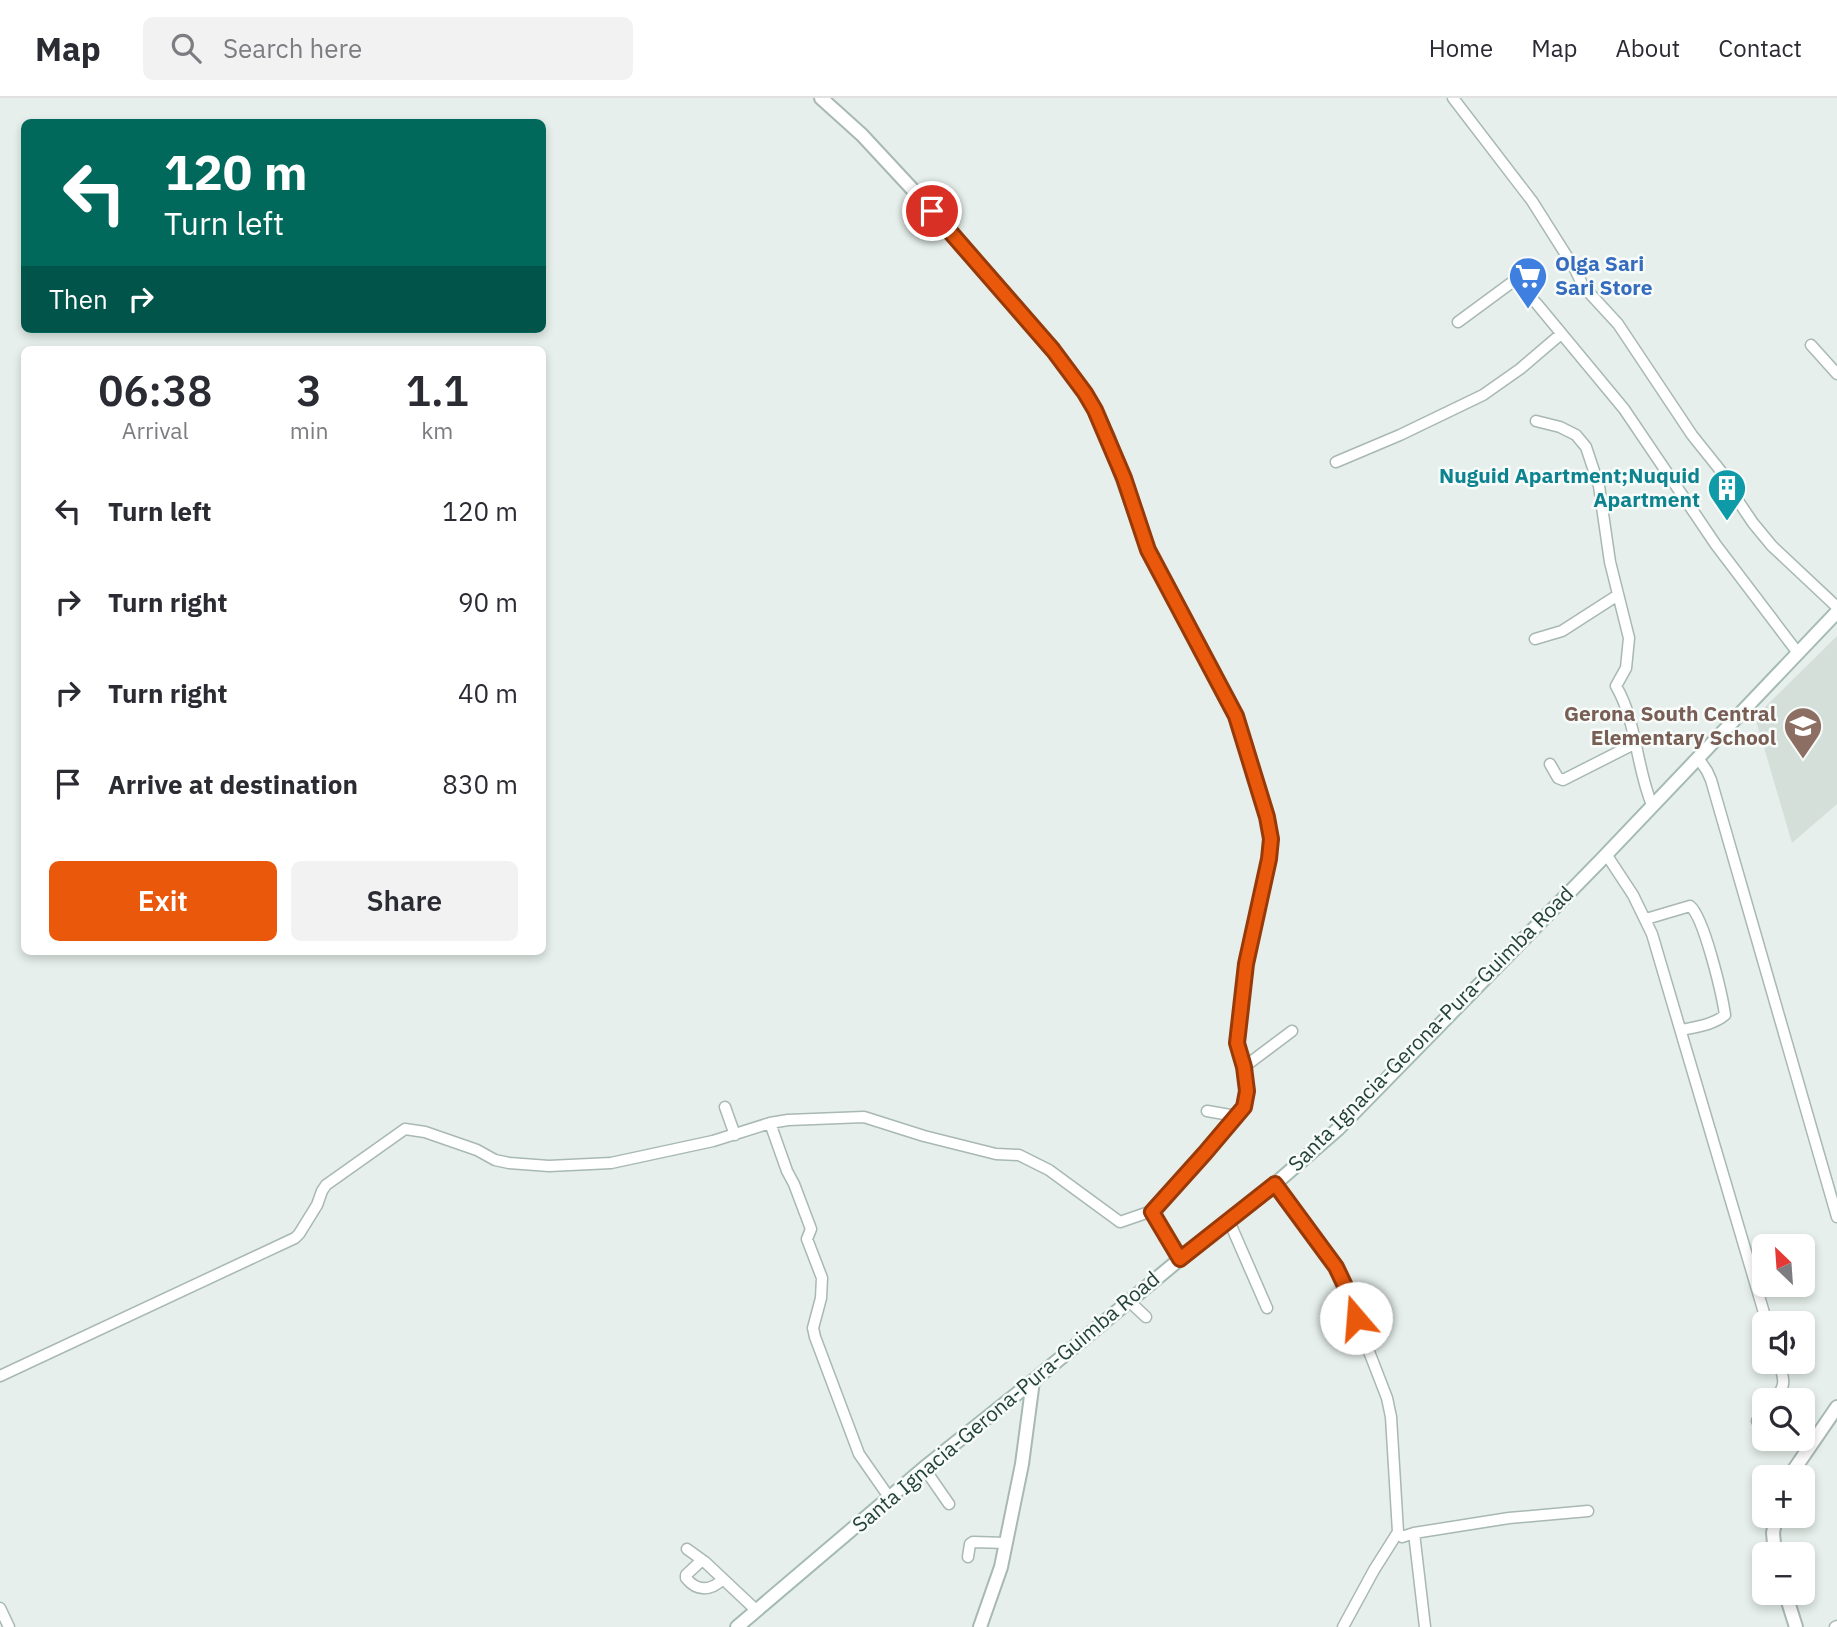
<!DOCTYPE html>
<meta charset="utf-8">
<style>
:root{--surface:#fff;--page:#f2f2f3;--text:#2b2b33;--muted:#7c7c81;--line:#e1e1e2;--accent:#ea580c}
body{margin:0;font-family:"IBM Plex Sans",sans-serif;background:var(--page);color:var(--text);height:100vh;display:flex;flex-direction:column;font-size:26px;white-space:nowrap}
*{box-sizing:border-box;margin:0}
p{font-size:23px;color:var(--muted)}
.icon{flex:none;width:38px;height:38px;fill:none;stroke:currentColor;stroke-width:2;stroke-linecap:round;stroke-linejoin:round}
.map{position:relative;flex:1;overflow:hidden}
.drawer{position:absolute;left:21px;top:248px;width:525px;height:609px;display:flex;flex-direction:column;background:var(--surface);border-radius:10px;box-shadow:0 4px 10px #0003}
.drawer>*{flex:none}
.top-card{position:absolute;left:21px;top:21px;width:525px;height:214px;border-radius:10px;box-shadow:0 4px 10px #0003;background:#00695c;color:#fff;overflow:hidden}
.needle{width:46px;rotate:335deg}
.tools{position:absolute;left:1752px;top:1136px;display:grid;gap:14px}
.tools a{display:grid;place-items:center;width:63px;height:63px;border-radius:10px;background:var(--surface);box-shadow:0 4px 10px #0003;font-size:35px}
.pin{position:absolute;display:grid;place-items:center;width:60px;height:60px;color:#fff;margin:-30px;border:4px solid #fff;border-radius:50%;box-shadow:0 2px 7px #0007}
.me{position:absolute;width:77px;margin:-38px;rotate:342deg;stroke-linejoin:round;filter:drop-shadow(0 0 5px #0008)}
.turn{display:flex;align-items:center;gap:24px;height:147px;padding:0 28px;font-size:32px}
.turn .icon{width:91px;height:91px;stroke-width:2.5}
.turn b{display:block;font-size:49px;line-height:60px}
.then{display:flex;align-items:center;height:66px;padding:0 28px;background:#0003;gap:14px;font-size:26px}
.eta{display:flex;justify-content:space-evenly;align-items:center;height:119px;text-align:center}
.eta b{font-size:42px;font-weight:600;line-height:49px}
.primary-button{display:flex;gap:14px;margin-top:auto;padding:14px 28px}
.primary-button a{flex:1;height:80px;border-radius:10px;background:var(--accent);color:#fff;font-size:28px;font-weight:600;line-height:80px;text-align:center}
.primary-button a+a{background:var(--page);color:var(--text)}
ul{padding:0;list-style:none}
li{display:flex;align-items:center;gap:21px;height:91px;padding:0 28px}
li div{flex:1}
li b{display:block;font-size:26px}
li em{font-style:normal}
header{display:flex;align-items:center;gap:42px;box-sizing:border-box;height:98px;padding:0 35px;background:var(--surface);border-bottom:2px solid var(--line)}
header strong{font-size:33px}
nav{display:flex;gap:38px;margin-inline-start:auto;font-size:24px}
.search{width:490px;height:63px;background:var(--page);display:flex;align-items:center;gap:18px;box-sizing:border-box;padding:0 24px;border-radius:10px;color:var(--muted);font-size:26px}
.map>svg:first-child{display:block}
.built{fill:#d4dfda}
.lines{fill:none;stroke-linecap:round;stroke-linejoin:round}
.minor-casing{stroke:#a8b8b2;stroke-width:13}
.tertiary-casing{stroke:#a8b8b2;stroke-width:16}
.secondary-casing{stroke:#a4bbb3;stroke-width:16}
.minor{stroke:#fff;stroke-width:10}
.tertiary{stroke:#fff;stroke-width:12}
.secondary{stroke:#fff;stroke-width:12}
.route-casing{stroke:#983908;stroke-width:18}
.route{stroke:#ea580c;stroke-width:12}
.labels{text-anchor:middle;stroke-width:5;stroke-linejoin:round;paint-order:stroke}
.shop-label{font-size:21px;font-weight:bold;fill:#366cbe;stroke:#f7fbf9;text-anchor:start}
.culture-label{font-size:21px;font-weight:bold;fill:#0d838f;stroke:#f7fbf9;text-anchor:end}
.education-label{font-size:21px;font-weight:bold;fill:#785e54;stroke:#f7fbf9;text-anchor:end}
.street-label{font-size:21px;fill:#24423a;stroke:#f7fbf9}
</style>
<header>
<strong>Map</strong>
<div class="search"><svg class="icon" aria-label="search" viewBox="0 0 24 24"><circle cx="10" cy="10" r="6"/><path d="M15 15l6 6"/></svg>Search here</div>
<nav><a>Home</a><a>Map</a><a>About</a><a>Contact</a></nav>
</header>
<div class="map">
<svg width="1837" height="1529" viewBox="0 0 1837 1529">
<rect width="100%" height="100%" fill="#e6efeb"/>
<path class="built" d="M 1837,538 L 1837,706 L 1792,745 L 1755,619 Z"/>
<g class="lines">
<g class="minor-casing">
<path id="minor" d="M 1453,0 L 1532,103 L 1575,171 L 1583,188 L 1618,226 L 1692,337 L 1720,372 L 1728,388 L 1753,425 L 1772,448 L 1837,509
M 1458,224 L 1511,185 L 1517,184 L 1537,206 L 1624,311 L 1716,447 L 1798,555
M 1811,247 L 1837,276
M 1536,323 L 1560,329 L 1576,337 L 1586,349 L 1599,388 L 1610,464 L 1629,540 L 1626,570 L 1616,588 C 1637,624 1636,669 1652,707
M 1336,364 L 1400,337 L 1483,297 L 1520,271 L 1561,236
M 1535,541 L 1562,533 L 1618,497
M 1698,660 L 1707,673 L 1711,682 L 1837,1119
M 1550,666 L 1558,680 L 1563,682 L 1636,645
M 1606,756 L 1633,797 L 1652,836 L 1767,1225
M 1646,821 L 1690,808 C 1704,819 1722,896 1725,917 C 1713,927 1696,929 1681,932
M 1244,969 L 1292,933
M 725,1009 L 735,1037
M 1207,1013 L 1236,1018
M 770,1025 L 787,1073 L 794,1086 L 811,1131 L 807,1141 L 822,1180 L 821,1200 L 813,1230 L 815,1239 L 859,1356 L 889,1399
M 1275,1086 L 1336,1169 L 1345,1188 L 1356,1220 L 1387,1300 L 1391,1319 L 1398,1434 L 1374,1472 L 1343,1529
M 1229,1123 L 1267,1210
M 1129,1203 L 1146,1219
M 0,1278 L 295,1140 L 299,1136 L 317,1107 L 322,1093 L 326,1087 L 405,1031 L 425,1034 L 477,1052 L 495,1062 L 509,1065 L 549,1068 L 611,1065 L 713,1043 L 770,1025 L 788,1022 L 864,1019 L 924,1038 L 996,1056 L 1019,1057 L 1049,1072 L 1120,1124 L 1152,1113
M 1774,1302 C 1787,1287 1784,1282 1779,1264
M 1757,1323 L 1764,1314
M 924,1370 L 949,1406
M 1398,1434 L 1402,1439 L 1414,1435 L 1509,1420 L 1588,1413
M 1414,1435 L 1425,1529
M 687,1451 L 705,1464 L 756,1512
M 968,1459 L 970,1446 L 973,1444 L 1006,1445
M 702,1462 L 686,1477 L 686,1480 C 697,1494 711,1493 723,1481
M 0,1510 L 9,1529
M 1835,1529 L 1837,1528"/>
</g>
<g class="tertiary-casing">
<path id="tertiary" d="M 821,0 L 862,37 L 914,93 L 1053,252 L 1085,295 L 1095,311 L 1108,339 L 1148,452 L 1236,618 L 1267,719 L 1271,741 L 1269,761 L 1246,866 L 1237,945 L 1244,969 L 1247,993 L 1243,1009 L 1205,1055 L 1152,1113 L 1180,1161
M 1789,1379 L 1837,1309
M 1775,1456 L 1773,1435 L 1776,1418
M 1785,1494 L 1796,1529
M 980,1529 L 1001,1469 L 1022,1366 L 1033,1283"/>
</g>
<g class="secondary-casing">
<path id="secondary" d="M 737,1529 L 924,1370 L 1033,1283 L 1180,1161 L 1275,1086 L 1338,1031 L 1601,762 L 1837,514"/>
</g>
<use href="#minor" class="minor"/>
<use href="#tertiary" class="tertiary"/>
<use href="#secondary" class="secondary"/>
</g>
<g class="lines">
<g class="route-casing">
<path id="route" d="M 932,113 L 1053,252 L 1085,295 L 1095,312 L 1124,380 L 1148,452 L 1236,618 L 1267,719 L 1271,741 L 1269,761 L 1246,866 L 1237,945 L 1244,969 L 1247,993 L 1244,1009 L 1205,1055 L 1152,1114 L 1180,1161 L 1275,1086 L 1336,1169 L 1345,1188 L 1356,1220"/>
</g>
<use href="#route" class="route"/>
</g>
<defs>
<g id="supermarket-pin" transform="scale(2.0125)"><path d="M0 17L-7.5 6A9.5 9.5 0 1 1 7.5 6Z" fill="#3f7fe0" stroke="#f7fbf9"/><path d="M-6-5.5h2.5l.6 2H6L4.5 2H-2.5L-4.4-4H-6ZM-1.5 3.2a1.3 1.3 0 1 0 .1 0ZM3 3.2a1.3 1.3 0 1 0 .1 0Z" fill="#fff"/></g>
<g id="building-pin" transform="scale(2.0125)"><path d="M0 17L-7.5 6A9.5 9.5 0 1 1 7.5 6Z" fill="#0f9aa8" stroke="#f7fbf9"/><path d="M-4-6H4V6H1V3H-1V6H-4ZM-2.5-4.3h1.7v1.8h-1.7ZM.8-4.3h1.7v1.8H.8ZM-2.5-1h1.7V.8h-1.7ZM.8-1h1.7V.8H.8Z" fill="#fff"/></g>
<g id="school-pin" transform="scale(2.0125)"><path d="M0 17L-7.5 6A9.5 9.5 0 1 1 7.5 6Z" fill="#8d6e63" stroke="#f7fbf9"/><path d="M0-5L7-2L0 1L-7-2ZM-4 1L0 2.5L4 1V4Q0 6-4 4Z" fill="#fff"/></g>
</defs>
<g fill-rule="evenodd">
<use href="#supermarket-pin" x="1528" y="178"/>
<use href="#building-pin" x="1727" y="390"/>
<use href="#school-pin" x="1803" y="628"/>
</g>
<g class="labels">
<g class="shop-label">
<text x="1555" y="173">Olga Sari<tspan x="1555" dy="24">Sari Store</tspan></text>
</g>
<g class="culture-label">
<text x="1700" y="385">Nuguid Apartment;Nuquid<tspan x="1700" dy="24">Apartment</tspan></text>
</g>
<g class="education-label">
<text x="1776" y="623">Gerona South Central<tspan x="1776" dy="24">Elementary School</tspan></text>
</g>
<g class="street-label">
<text transform="translate(1431 931) rotate(-45)" y="7">Santa Ignacia-Gerona-Pura-Guimba Road</text>
<text transform="translate(1006 1304) rotate(-40)" y="7">Santa Ignacia-Gerona-Pura-Guimba Road</text>
</g>
</g>
</svg>
<div class="tools">
<a><svg class="needle" viewBox="-14 -14 28 28"><path d="M0-13l5 13h-10z" fill="#e53935"/><path d="M0 13l5-13h-10z" fill="#7c7c81"/></svg></a>
<a><svg class="icon" aria-label="sound" viewBox="0 0 24 24"><path d="M4 9h4l5-4v14l-5-4H4zM17 9q2 3 0 6"/></svg></a>
<a><svg class="icon" aria-label="search" viewBox="0 0 24 24"><circle cx="10" cy="10" r="6"/><path d="M15 15l6 6"/></svg></a>
<a>+</a>
<a>−</a>
</div>
<div class="pin" style="left:932px;top:113px;background:#d93025"><svg class="icon" aria-label="arrive" viewBox="0 0 24 24"><path d="M6 21V4h12l-3 4 3 4H6"/></svg></div>
<svg class="me" style="left:1356px;top:1220px" viewBox="-20 -20 40 40"><circle r="19" fill="#fff"/><path d="M0-13L10 11 0 6-10 11z" fill="#ea580c"/></svg>
<div class="top-card">
<div class="turn"><svg class="icon" aria-label="left" viewBox="0 0 24 24"><path d="M17 20v-9H6M10 6l-5 5 5 5"/></svg><div><b>120 m</b>Turn left</div></div>
<div class="then">Then<svg class="icon" aria-label="right" viewBox="0 0 24 24"><path d="M7 20v-9h11M14 6l5 5-5 5"/></svg></div>
</div>
<section class="drawer">
<div class="eta">
<div><b>06:38</b><p>Arrival</p></div>
<div><b>3</b><p>min</p></div>
<div><b>1.1</b><p>km</p></div>
</div>
<ul>
<li><svg class="icon" aria-label="left" viewBox="0 0 24 24"><path d="M17 20v-9H6M10 6l-5 5 5 5"/></svg><div><b>Turn left</b></div><em>120 m</em></li>
<li><svg class="icon" aria-label="right" viewBox="0 0 24 24"><path d="M7 20v-9h11M14 6l5 5-5 5"/></svg><div><b>Turn right</b></div><em>90 m</em></li>
<li><svg class="icon" aria-label="right" viewBox="0 0 24 24"><path d="M7 20v-9h11M14 6l5 5-5 5"/></svg><div><b>Turn right</b></div><em>40 m</em></li>
<li><svg class="icon" aria-label="arrive" viewBox="0 0 24 24"><path d="M6 21V4h12l-3 4 3 4H6"/></svg><div><b>Arrive at destination</b></div><em>830 m</em></li>
</ul>
<div class="primary-button"><a>Exit</a><a>Share</a></div>
</section>
</div>
